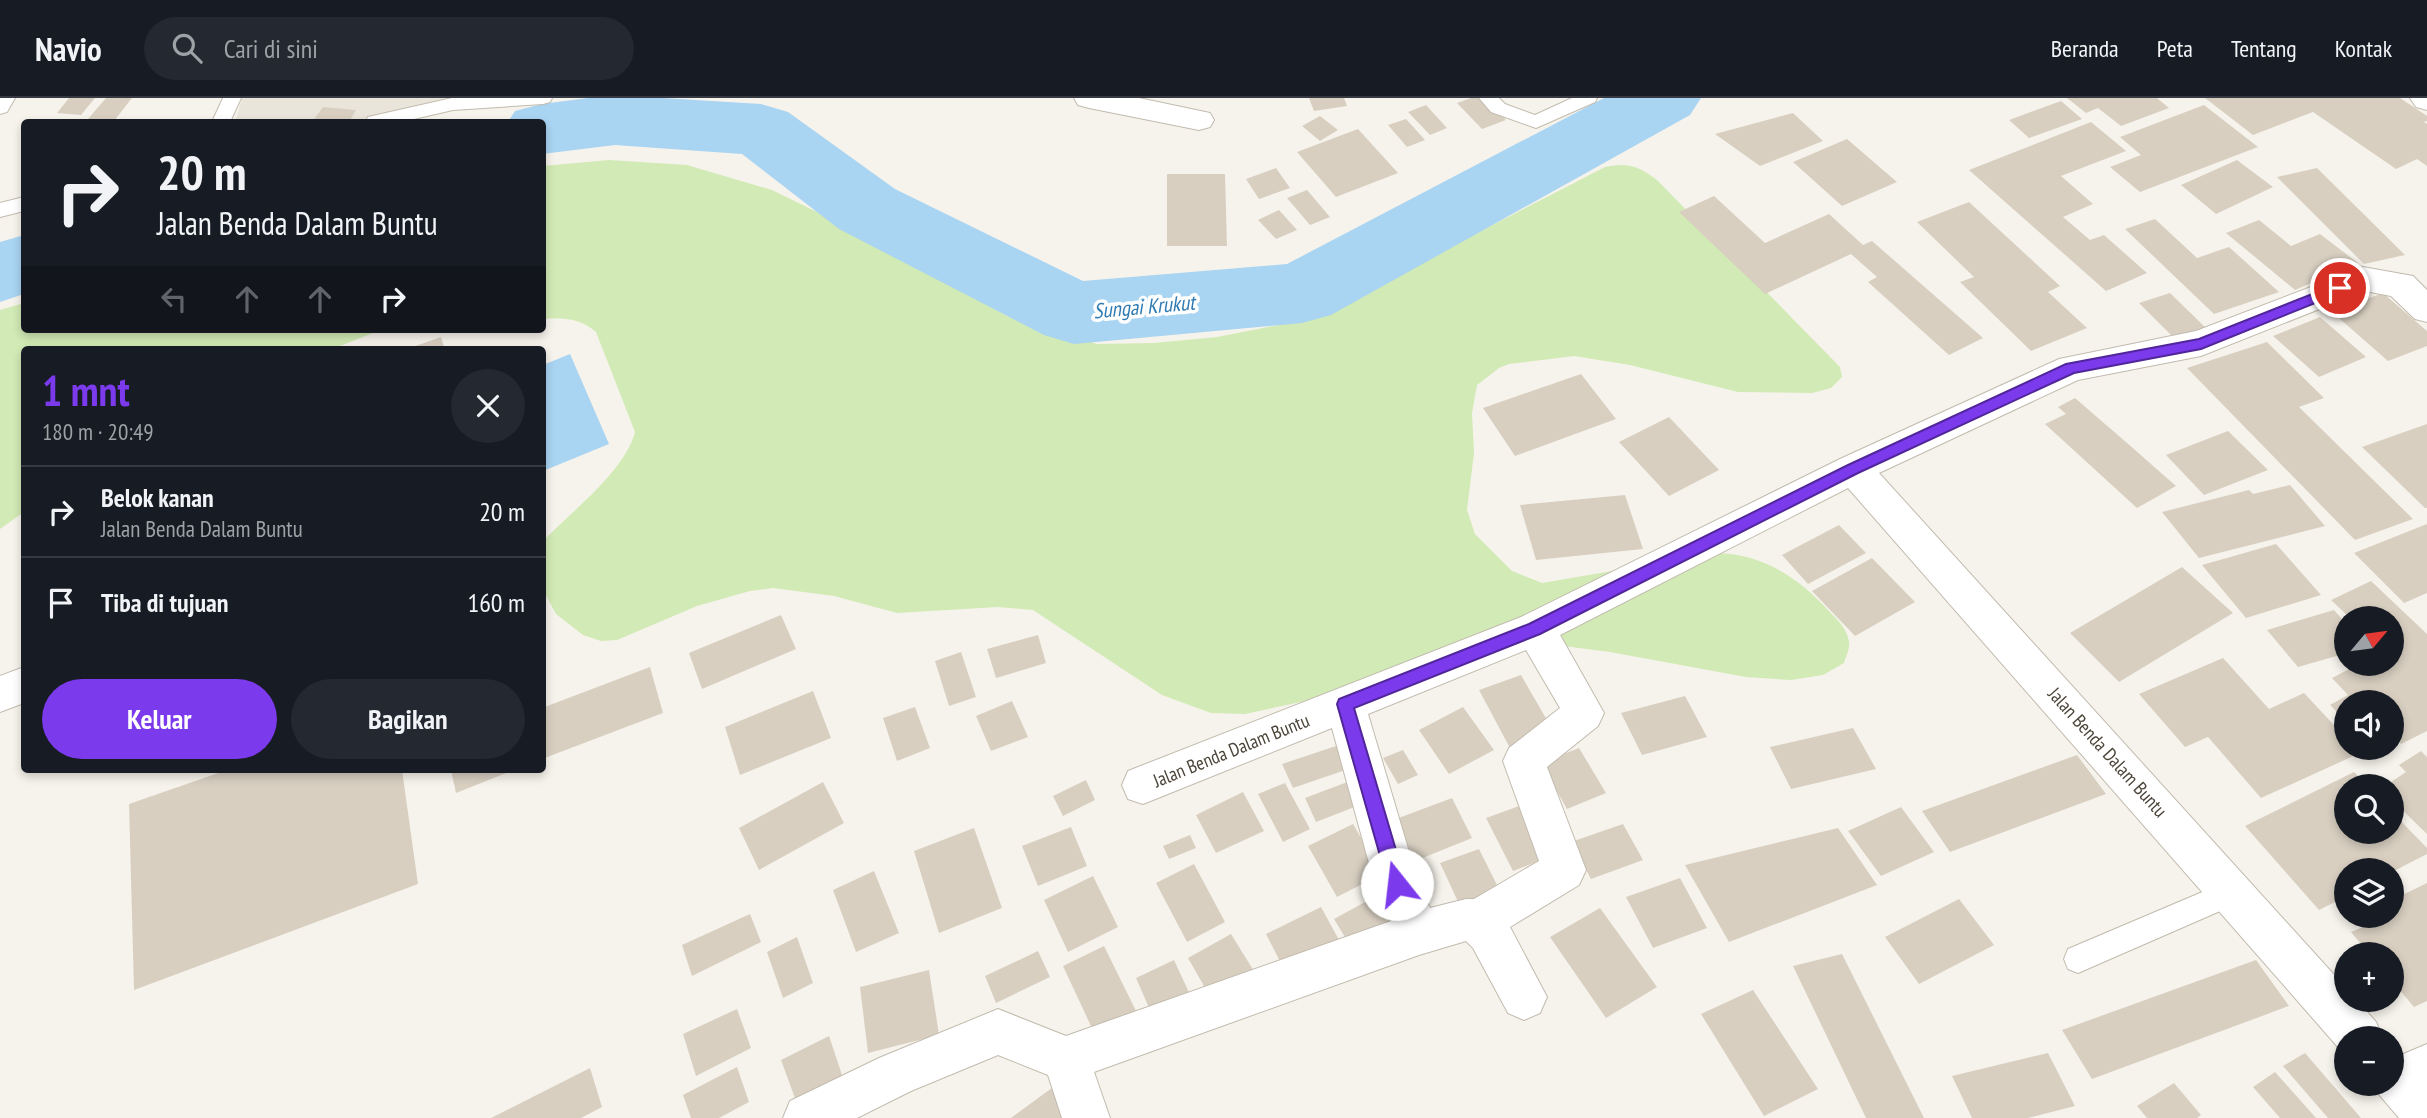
<!DOCTYPE html>
<html lang="id">
<meta charset="utf-8">
<style>
:root{--surface:#171b24;--page:#242831;--text:#f1f3f6;--muted:#9ea1a6;--line:#363941;--accent:#7c3aed}
body{margin:0;font-family:"PT Sans Narrow",sans-serif;background:var(--page);color:var(--text);height:100vh;display:flex;flex-direction:column;font-size:26px;white-space:nowrap}
*{box-sizing:border-box;margin:0}
p{font-size:23px;color:var(--muted)}
.icon{flex:none;width:38px;height:38px;fill:none;stroke:currentColor;stroke-width:2;stroke-linecap:round;stroke-linejoin:round}
.map{position:relative;flex:1;overflow:hidden}
.side{position:absolute;left:21px;top:248px;width:525px;height:427px;display:flex;flex-direction:column;background:var(--surface);border-radius:7px;box-shadow:0 4px 10px #0003}
.side>*{flex:none}
.hud{position:absolute;left:21px;top:21px;width:525px;height:214px;border-radius:7px;box-shadow:0 4px 10px #0003;background:#171b24;color:var(--text);overflow:hidden}
.needle{width:46px;rotate:61deg}
.buttons{position:absolute;left:2334px;top:508px;display:grid;gap:14px}
.buttons a{display:grid;place-items:center;width:70px;height:70px;border-radius:50%;background:var(--surface);box-shadow:0 4px 10px #0003;font-size:35px}
.pin{position:absolute;display:grid;place-items:center;width:60px;height:60px;color:#fff;margin:-30px;border:4px solid #fff;border-radius:50%;box-shadow:0 2px 7px #0007}
.me{position:absolute;width:77px;margin:-38px;rotate:344deg;stroke-linejoin:round;filter:drop-shadow(0 0 5px #0008)}
.turn{display:flex;align-items:center;gap:24px;height:147px;padding:0 21px;font-size:32px}
.turn .icon{width:91px;height:91px;stroke-width:2.5}
.turn b{display:block;font-size:49px;line-height:60px}
.lanes{display:flex;align-items:center;height:66px;padding:0 21px;background:#0003;justify-content:center;gap:35px;direction:ltr}
.lanes .off{opacity:.35}
.round{display:grid;place-items:center;flex:none;width:74px;height:74px;border-radius:37px;background:var(--page)}
.head{display:flex;align-items:center;justify-content:space-between;height:119px;padding:0 21px}
h1{font-size:42px;font-weight:600;line-height:52px;color:var(--accent)}
.button{display:flex;gap:14px;margin-top:auto;padding:14px 21px}
.button a{flex:1;height:80px;border-radius:42px;background:var(--accent);color:#fff;font-size:28px;font-weight:600;line-height:80px;text-align:center}
.button a+a{background:var(--page);color:var(--text)}
ul{padding:0;list-style:none}
li{display:flex;align-items:center;gap:21px;height:91px;padding:0 21px;border-top:2px solid var(--line)}
li div{flex:1}
li b{display:block;font-size:26px}
li em{font-style:normal}
header{display:flex;align-items:center;gap:42px;box-sizing:border-box;height:98px;padding:0 35px;background:var(--surface);border-bottom:2px solid var(--line)}
header strong{font-size:33px}
nav{display:flex;gap:38px;margin-inline-start:auto;font-size:24px}
.search{width:490px;height:63px;background:var(--page);display:flex;align-items:center;gap:18px;box-sizing:border-box;padding:0 24px;border-radius:38px;color:var(--muted);font-size:26px}
.map>svg:first-child{display:block}
.residential{fill:#eae5da}
.green{fill:#d2eab5}
.water{fill:#a9d4f2}
.lines{fill:none;stroke-linecap:round;stroke-linejoin:round}
.river{fill:#a9d4f2;fill-rule:evenodd}
.building{fill:#d8cfc1}
.service-casing{stroke:#c2bbae;stroke-width:2}
.minor-casing{stroke:#c2bbae;stroke-width:2}
.tertiary-casing{stroke:#c2bbae;stroke-width:2}
.service{fill:#fff;fill-rule:evenodd}
.minor{fill:#fff;fill-rule:evenodd}
.tertiary{fill:#fff;fill-rule:evenodd}
.route{fill:#7c3aed;stroke:#51269a;stroke-width:2}
.labels{text-anchor:middle;stroke-width:7;stroke-linejoin:round;paint-order:stroke}
.street-label{font-size:19px;fill:#4b4439;stroke:#fff}
.water-label{font-size:21px;font-style:italic;fill:#2e7ab2;stroke:#fff}
</style>
<header>
<strong>Navio</strong>
<div class="search"><svg class="icon" aria-label="search" viewBox="0 0 24 24"><circle cx="10" cy="10" r="6"/><path d="M15 15l6 6"/></svg>Cari di sini</div>
<nav><a>Beranda</a><a>Peta</a><a>Tentang</a><a>Kontak</a></nav>
</header>
<div class="map">
<svg width="2427" height="1020" viewBox="0 0 2427 1020">
<rect width="100%" height="100%" fill="#f6f3ec"/>
<path class="residential" d="M 242,0 L 448,0 L 352,24 L 235,24 Z"/>
<path class="green" d="M 609,62 L 687,67 L 772,92 L 870,140 L 1009,219 L 1097,246 L 1154,245 L 1217,239 L 1279,227 L 1363,194 L 1605,69 C 1627,64 1639,68 1657,82 L 1840,269 L 1842,279 L 1831,290 L 1812,295 L 1738,294 L 1630,267 L 1574,258 L 1509,266 L 1499,270 L 1477,287 L 1472,315 L 1474,355 L 1467,412 L 1475,436 L 1512,473 L 1542,485 L 1717,455 C 1763,456 1799,480 1829,513 C 1838,523 1847,530 1849,544 C 1850,551 1846,558 1844,565 L 1823,577 L 1791,582 L 1746,579 L 1610,554 L 1517,542 L 1310,602 L 1245,616 L 1211,615 L 1162,597 L 1033,512 L 998,509 L 897,515 L 834,498 L 773,490 L 750,493 L 697,508 L 617,542 L 601,543 L 583,537 L 556,516 L 543,492 L 543,443 C 571,414 625,373 635,334 L 596,234 C 580,220 563,220 543,221 L 543,68 Z
M 24,205 L 24,231 L 383,231 L 330,252 L 24,252 L 24,414 L 0,431 L 0,212 Z"/>
<path class="water" d="M 570,256 L 609,346 L 543,373 L 543,267 Z"/>
<g class="lines">
<path class="river" d="M 588,0 L 663,0 L 761,6 L 788,14 L 895,91 L 1083,183 L 1287,166 L 1604,0 L 1701,0 L 1690,17 L 1331,217 L 1302,225 L 1074,246 L 1044,237 L 839,131 L 742,56 L 615,47 L 542,56 L 542,24 L 508,24 L 515,13 L 542,6 Z
M 24,137 L 24,196 L 0,204 L 0,144 Z"/>
</g>
<path class="building" d="M 69,0 L 95,0 L 81,17 L 57,15 Z
M 106,0 L 132,0 L 114,23 L 88,21 Z
M 1309,0 L 1344,0 L 1347,8 L 1314,13 Z
M 1471,0 L 1484,0 L 1506,22 L 1482,31 L 1457,5 Z
M 2067,0 L 2157,0 L 2169,10 L 2121,28 L 2098,10 L 2086,15 Z
M 2205,0 L 2400,0 L 2427,18 L 2427,23 L 2424,24 L 2427,26 L 2427,68 L 2417,61 L 2396,71 L 2313,14 L 2253,37 Z
M 2061,3 L 2082,21 L 2029,40 L 2009,22 Z
M 1426,7 L 1447,30 L 1430,37 L 1408,14 Z
M 2204,7 L 2258,49 L 2140,94 L 2110,69 L 2141,57 L 2120,39 Z
M 323,9 L 356,12 L 349,24 L 312,24 Z
M 1793,15 L 1823,43 L 1760,68 L 1715,36 Z
M 1320,18 L 1338,32 L 1320,43 L 1302,28 Z
M 1406,21 L 1425,42 L 1407,49 L 1388,27 Z
M 2091,24 L 2126,53 L 2061,78 L 2093,106 L 2063,119 L 2090,142 L 2104,137 L 2147,175 L 2106,193 L 1969,72 Z
M 1358,31 L 1398,75 L 1336,99 L 1297,54 Z
M 1847,41 L 1897,84 L 1842,108 L 1793,64 Z
M 2237,62 L 2273,89 L 2216,116 L 2181,87 Z
M 1276,70 L 1290,90 L 1259,101 L 1246,81 Z
M 2317,70 L 2405,157 L 2364,166 L 2277,79 Z
M 1167,76 L 1225,76 L 1227,148 L 1167,148 Z
M 1307,92 L 1330,119 L 1310,127 L 1287,100 Z
M 1714,98 L 1765,145 L 1829,116 L 1863,147 L 1872,143 L 1983,240 L 1949,257 L 1868,184 L 1877,179 L 1851,156 L 1765,196 L 1679,114 Z
M 1969,104 L 2060,188 L 2048,194 L 2087,230 L 2031,253 L 1960,184 L 1974,179 L 1917,124 Z
M 1279,112 L 1297,132 L 1276,141 L 1258,122 Z
M 2155,121 L 2197,160 L 2229,149 L 2279,194 L 2214,216 L 2125,131 Z
M 2259,122 L 2291,148 L 2320,136 L 2358,165 L 2295,192 L 2226,135 Z
M 2170,195 L 2207,231 L 2176,242 L 2139,205 Z
M 2383,195 L 2427,233 L 2427,248 L 2388,263 L 2332,214 Z
M 2320,219 L 2366,259 L 2319,279 L 2273,238 Z
M 441,239 L 445,252 L 404,252 Z
M 2267,244 L 2324,300 L 2299,309 L 2413,421 L 2355,442 L 2187,270 Z
M 1581,276 L 1616,321 L 1515,358 L 1483,310 Z
M 2075,300 L 2127,345 L 2176,388 L 2137,410 L 2045,326 L 2066,316 L 2058,309 Z
M 1669,319 L 1719,372 L 1669,398 L 1619,344 Z
M 2427,326 L 2427,410 L 2425,410 L 2362,349 Z
M 2228,333 L 2268,372 L 2204,397 L 2166,357 Z
M 2290,387 L 2325,428 L 2199,460 L 2162,414 L 2249,392 L 2253,396 Z
M 1625,397 L 1643,451 L 1536,462 L 1520,407 Z
M 2427,426 L 2427,495 L 2404,505 L 2354,455 Z
M 1839,427 L 1866,455 L 1808,486 L 1782,457 Z
M 2276,446 L 2321,497 L 2246,520 L 2202,467 Z
M 1872,460 L 1915,504 L 1855,538 L 1812,493 Z
M 2182,469 L 2233,515 L 2119,584 L 2070,535 Z
M 2371,483 L 2427,536 L 2427,633 L 2401,646 L 2392,637 L 2392,604 L 2347,604 L 2347,624 L 2330,607 L 2348,597 L 2332,580 L 2361,565 L 2392,565 L 2392,520 L 2350,520 L 2331,502 Z
M 2334,512 L 2347,527 L 2347,555 L 2298,569 L 2267,532 Z
M 781,517 L 796,551 L 702,591 L 689,555 Z
M 1038,537 L 1046,565 L 996,580 L 987,551 Z
M 961,554 L 976,599 L 949,608 L 935,563 Z
M 2223,560 L 2269,611 L 2304,595 L 2347,641 L 2347,649 L 2355,649 L 2360,655 L 2261,700 L 2208,639 L 2185,649 L 2139,596 Z
M 650,569 L 663,615 L 542,661 L 542,610 Z
M 1521,577 L 1555,636 L 1511,652 L 1479,592 Z
M 813,593 L 831,640 L 740,677 L 725,629 Z
M 1685,598 L 1707,639 L 1642,657 L 1621,615 Z
M 1012,603 L 1028,639 L 991,653 L 976,618 Z
M 915,609 L 930,650 L 897,663 L 883,620 Z
M 1463,609 L 1494,652 L 1449,676 L 1419,632 Z
M 1853,630 L 1876,671 L 1791,691 L 1770,649 Z
M 1345,645 L 1357,668 L 1293,690 L 1282,666 Z
M 1579,650 L 1606,695 L 1567,711 L 1541,665 Z
M 1403,652 L 1418,677 L 1398,686 L 1383,660 Z
M 2421,653 L 2427,659 L 2427,736 L 2392,702 L 2392,688 L 2385,688 L 2406,674 L 2399,667 Z
M 2077,657 L 2106,696 L 1950,754 L 1922,713 Z
M 227,672 L 402,672 L 418,786 L 134,892 L 129,706 Z
M 451,672 L 514,672 L 456,695 Z
M 2354,674 L 2368,688 L 2347,688 L 2347,733 L 2392,733 L 2392,714 L 2427,750 L 2427,756 L 2392,774 L 2392,772 L 2347,772 L 2347,798 L 2319,812 L 2245,728 Z
M 1358,680 L 1370,703 L 1316,724 L 1305,700 Z
M 1086,682 L 1095,702 L 1063,718 L 1053,698 Z
M 823,684 L 844,725 L 759,772 L 739,730 Z
M 1285,685 L 1310,731 L 1283,744 L 1258,696 Z
M 1243,694 L 1264,733 L 1216,755 L 1196,717 Z
M 1452,700 L 1472,740 L 1415,763 L 1396,721 Z
M 1522,707 L 1549,759 L 1513,773 L 1486,720 Z
M 1901,709 L 1934,754 L 1881,778 L 1848,733 Z
M 1353,726 L 1382,776 L 1337,799 L 1308,748 Z
M 1623,726 L 1643,762 L 1591,781 L 1571,744 Z
M 1071,729 L 1087,768 L 1038,788 L 1022,748 Z
M 974,730 L 1002,810 L 939,835 L 914,753 Z
M 1838,730 L 1877,787 L 1729,844 L 1685,767 Z
M 1190,737 L 1196,750 L 1169,761 L 1163,748 Z
M 1479,751 L 1500,793 L 1460,808 L 1440,765 Z
M 1194,766 L 1225,824 L 1187,844 L 1156,785 Z
M 874,773 L 899,835 L 856,854 L 833,792 Z
M 1093,778 L 1118,829 L 1068,854 L 1044,802 Z
M 1680,780 L 1707,830 L 1653,850 L 1626,799 Z
M 2427,785 L 2427,903 L 2414,909 L 2392,883 L 2392,856 L 2369,856 L 2351,834 L 2392,817 L 2400,811 L 2392,802 Z
M 1387,792 L 1405,819 L 1351,849 L 1334,821 Z
M 1959,801 L 1994,847 L 1919,886 L 1885,839 Z
M 1321,809 L 1344,851 L 1288,879 L 1266,836 Z
M 1600,810 L 1657,889 L 1606,920 L 1550,839 Z
M 750,816 L 761,844 L 692,878 L 682,847 Z
M 1231,836 L 1257,878 L 1213,904 L 1188,860 Z
M 797,839 L 813,885 L 783,900 L 767,854 Z
M 1104,848 L 1139,919 L 1097,941 L 1063,868 Z
M 1038,853 L 1050,879 L 996,905 L 985,878 Z
M 1842,856 L 1924,1020 L 1866,1020 L 1793,868 Z
M 1174,862 L 1193,903 L 1154,921 L 1136,880 Z
M 2256,862 L 2289,908 L 2092,981 L 2062,932 Z
M 929,872 L 939,937 L 868,955 L 860,889 Z
M 1753,892 L 1818,991 L 1764,1018 L 1701,916 Z
M 737,911 L 751,950 L 696,978 L 683,936 Z
M 829,938 L 843,980 L 796,1003 L 781,962 Z
M 2048,955 L 2075,1008 L 2028,1020 L 1972,1020 L 1952,978 Z
M 2305,955 L 2361,1020 L 2328,1020 L 2283,968 Z
M 737,969 L 749,1004 L 719,1020 L 691,1020 L 683,997 Z
M 590,970 L 602,1009 L 581,1020 L 491,1020 Z
M 2275,974 L 2316,1020 L 2280,1020 L 2253,989 Z
M 1060,984 L 1074,1020 L 1011,1020 Z
M 2174,985 L 2201,1017 L 2197,1020 L 2147,1020 L 2137,1008 Z"/>
<g class="lines">
<g class="service-casing">
<path id="service" d="M 0,0 L 15,0 L 7,14 L 0,16 Z
M 223,0 L 241,0 L 230,24 L 212,24 Z
M 452,0 L 552,0 L 550,4 L 543,6 L 453,12 L 401,24 L 365,24 L 368,19 Z
M 1479,0 L 1499,0 L 1505,6 L 1535,17 L 1572,0 L 1597,0 L 1595,4 L 1536,30 L 1491,14 Z
M 24,99 L 24,113 L 0,119 L 0,105 Z
M 2233,781 L 2243,785 L 2247,794 L 2243,803 L 2078,875 L 2068,871 L 2064,861 L 2068,851 Z"/>
</g>
<g class="minor-casing">
<path id="minor" d="M 1074,0 L 1139,0 L 1210,15 L 1214,22 L 1210,29 L 1199,32 L 1089,10 L 1078,7 Z
M 2363,169 L 2413,178 L 2427,192 L 2427,224 L 2415,221 L 2391,198 L 2365,193 L 2201,258 L 2078,282 L 1879,375 L 2347,891 L 2347,901 L 2356,901 L 2376,924 L 2383,940 L 2347,940 L 2347,957 L 2344,956 L 1848,390 L 1560,537 L 1604,615 L 1598,628 L 1547,669 L 1586,772 L 1579,787 L 1510,829 L 1547,899 L 1540,915 L 1524,922 L 1508,915 L 1473,850 L 1466,843 L 1419,857 L 1094,974 L 1110,1020 L 1062,1020 L 1048,977 L 998,957 L 911,993 L 857,1020 L 783,1020 L 790,1003 L 879,960 L 998,911 L 1066,938 L 1391,823 L 1375,787 L 1332,630 L 1143,706 L 1128,701 L 1122,687 L 1128,673 L 1521,519 L 1840,361 L 2059,261 L 2196,233 ZM 1526,552 L 1560,610 L 1509,650 L 1503,663 L 1539,763 L 1474,801 L 1466,801 L 1430,810 L 1418,784 L 1368,616 Z
M 24,569 L 24,605 L 0,614 L 0,578 Z
M 2427,946 L 2427,1020 L 2399,1020 L 2376,993 L 2372,985 L 2392,985 L 2392,954 L 2401,957 Z"/>
</g>
<g class="tertiary-casing">
<path id="tertiary" d="M 2410,0 L 2427,0 L 2427,12 L 2416,9 Z"/>
</g>
<use href="#service" class="service"/>
<use href="#minor" class="minor"/>
<use href="#tertiary" class="tertiary"/>
</g>
<path class="route" d="M 2340,185 L 2345,186 L 2345,193 L 2201,251 L 2074,275 L 1858,375 L 1540,536 L 1354,610 L 1406,786 L 1403,793 L 1397,795 L 1390,793 L 1337,606 L 1339,601 L 1529,526 L 1848,367 L 2066,266 L 2199,241 Z"/>
<g class="labels">
<g class="street-label">
<text transform="translate(1231 652) rotate(-22)" y="7">Jalan Benda Dalam Buntu</text>
<text transform="translate(2108 654) rotate(48)" y="7">Jalan Benda Dalam Buntu</text>
</g>
<g class="water-label">
<text transform="translate(1144 209) rotate(-5)" y="7">Sungai Krukut</text>
</g>
</g>
</svg>
<div class="buttons">
<a><svg class="needle" viewBox="-14 -14 28 28"><path d="M0-13l5 13h-10z" fill="#e53935"/><path d="M0 13l5-13h-10z" fill="#9ea1a6"/></svg></a>
<a><svg class="icon" aria-label="sound" viewBox="0 0 24 24"><path d="M4 9h4l5-4v14l-5-4H4zM17 9q2 3 0 6"/></svg></a>
<a><svg class="icon" aria-label="search" viewBox="0 0 24 24"><circle cx="10" cy="10" r="6"/><path d="M15 15l6 6"/></svg></a>
<a><svg class="icon" aria-label="layers" viewBox="0 0 24 24"><path d="M12 4l9 5-9 5-9-5zM3 14l9 5 9-5"/></svg></a>
<a>+</a>
<a>−</a>
</div>
<div class="pin" style="left:2340px;top:190px;background:#d93025"><svg class="icon" aria-label="arrive" viewBox="0 0 24 24"><path d="M6 21V4h12l-3 4 3 4H6"/></svg></div>
<svg class="me" style="left:1397px;top:786px" viewBox="-20 -20 40 40"><circle r="19" fill="#fff"/><path d="M0-13L10 11 0 6-10 11z" fill="#7c3aed"/></svg>
<div class="hud">
<div class="turn"><svg class="icon" aria-label="right" viewBox="0 0 24 24"><path d="M7 20v-9h11M14 6l5 5-5 5"/></svg><div><b>20 m</b>Jalan Benda Dalam Buntu</div></div>
<div class="lanes"><svg class="icon off" aria-label="left" viewBox="0 0 24 24"><path d="M17 20v-9H6M10 6l-5 5 5 5"/></svg><svg class="icon off" aria-label="ahead" viewBox="0 0 24 24"><path d="M12 20V5M6 11l6-6 6 6"/></svg><svg class="icon off" aria-label="ahead" viewBox="0 0 24 24"><path d="M12 20V5M6 11l6-6 6 6"/></svg><svg class="icon" aria-label="right" viewBox="0 0 24 24"><path d="M7 20v-9h11M14 6l5 5-5 5"/></svg></div>
</div>
<section class="side">
<div class="head"><div><h1>1 mnt</h1><p>180 m · 20:49</p></div><a class="round"><svg class="icon" aria-label="close" viewBox="0 0 24 24"><path d="M6 6l12 12M18 6L6 18"/></svg></a></div>
<ul>
<li><svg class="icon" aria-label="right" viewBox="0 0 24 24"><path d="M7 20v-9h11M14 6l5 5-5 5"/></svg><div><b>Belok kanan</b><p>Jalan Benda Dalam Buntu</p></div><em>20 m</em></li>
<li><svg class="icon" aria-label="arrive" viewBox="0 0 24 24"><path d="M6 21V4h12l-3 4 3 4H6"/></svg><div><b>Tiba di tujuan</b></div><em>160 m</em></li>
</ul>
<div class="button"><a>Keluar</a><a>Bagikan</a></div>
</section>
</div>
